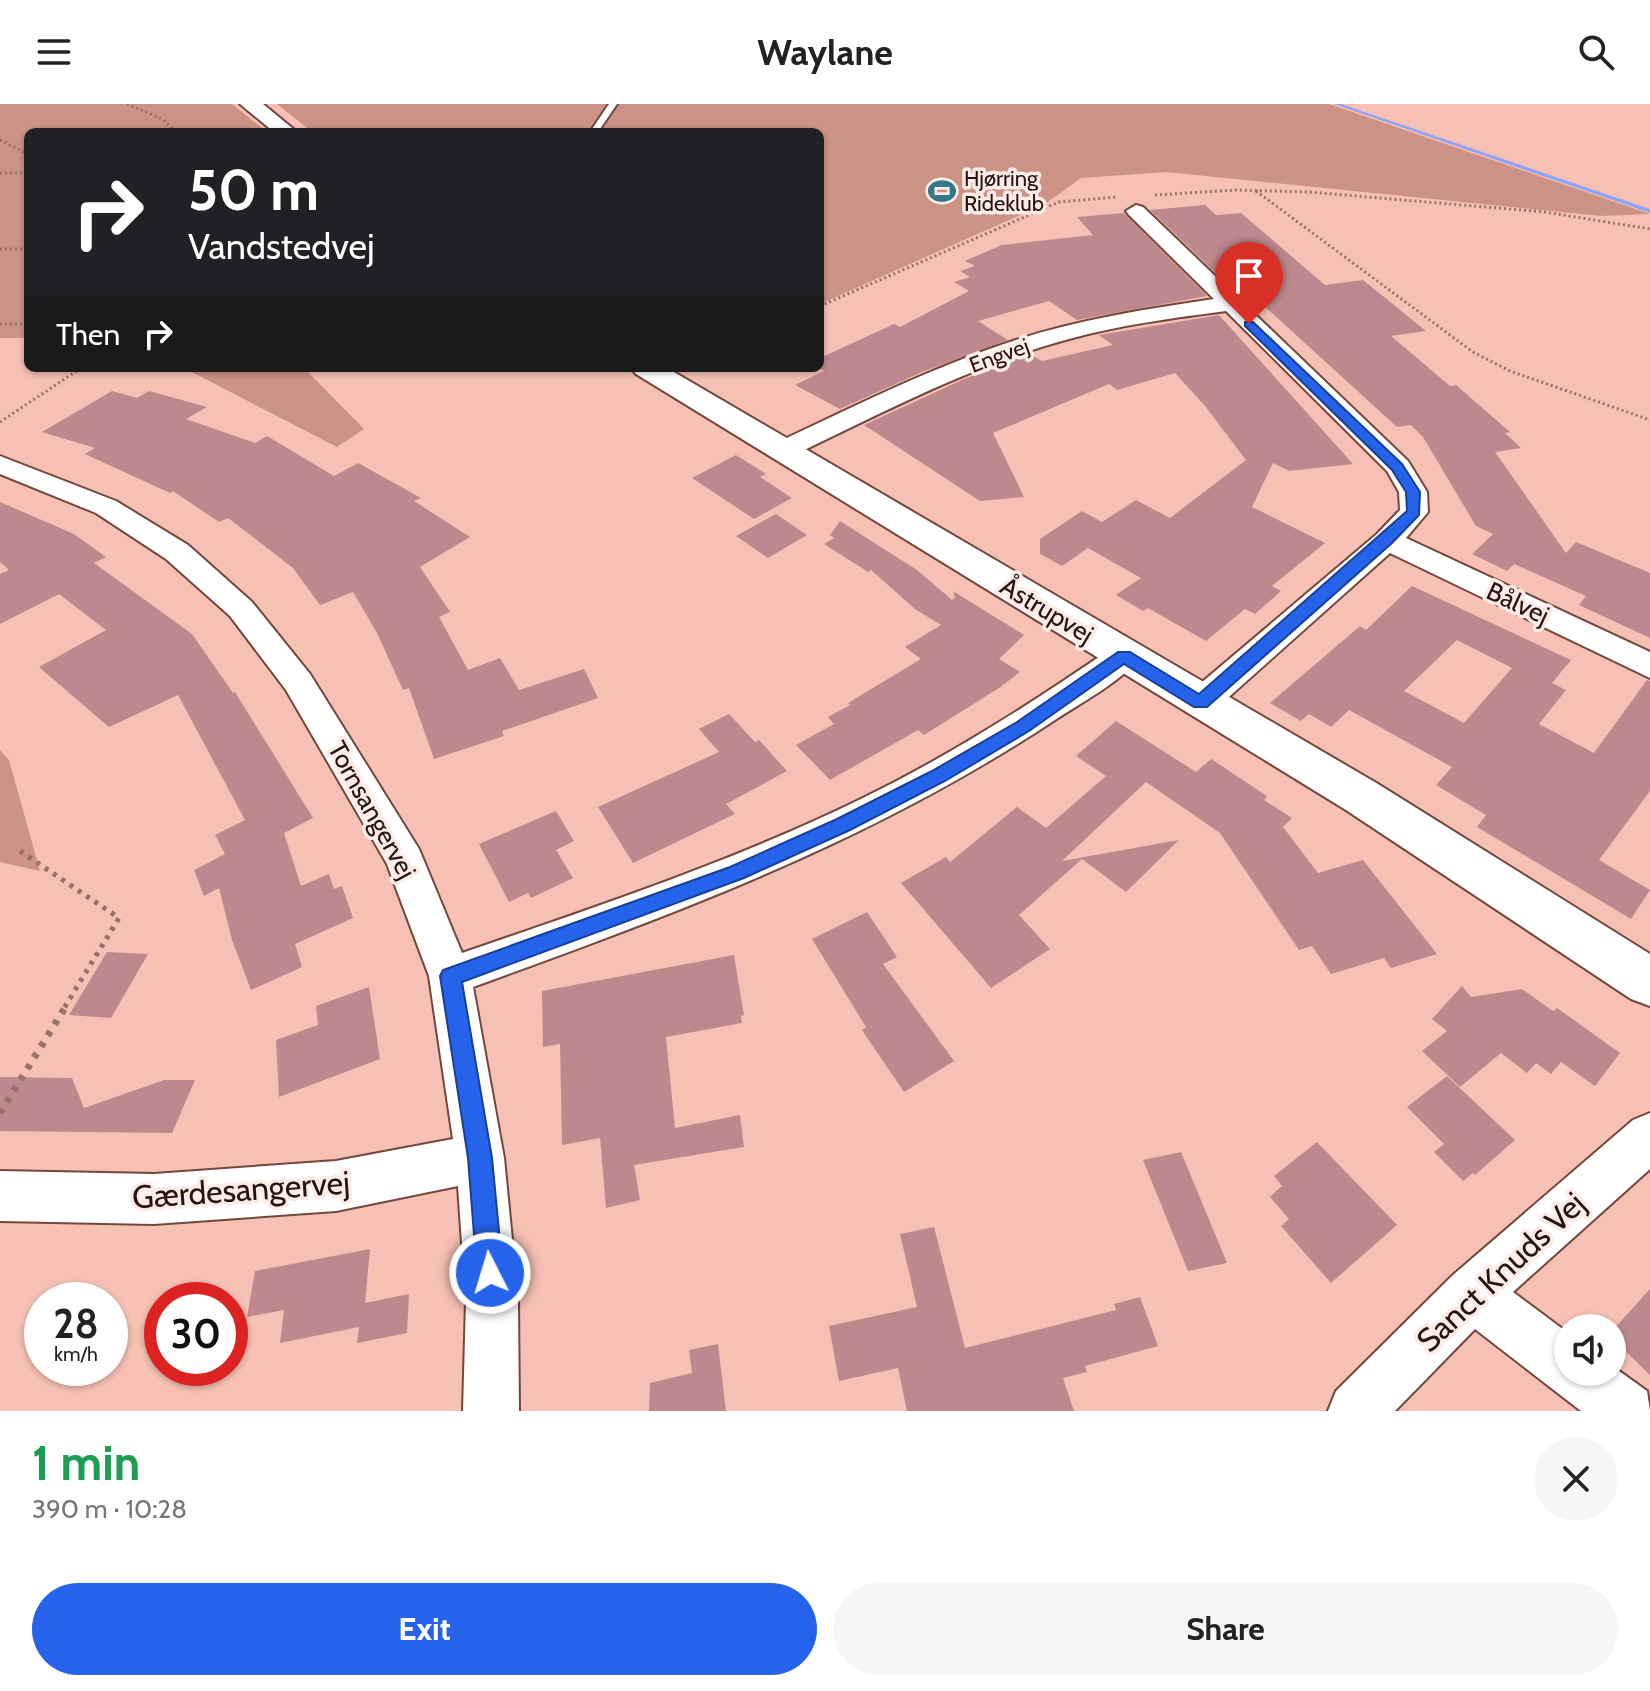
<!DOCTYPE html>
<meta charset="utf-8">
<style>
:root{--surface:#fff;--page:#f6f6f6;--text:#222;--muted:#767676;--accent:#2563eb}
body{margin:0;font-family:Cabin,sans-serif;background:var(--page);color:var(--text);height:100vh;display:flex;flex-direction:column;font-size:30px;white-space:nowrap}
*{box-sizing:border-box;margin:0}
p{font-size:26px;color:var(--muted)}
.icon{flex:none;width:44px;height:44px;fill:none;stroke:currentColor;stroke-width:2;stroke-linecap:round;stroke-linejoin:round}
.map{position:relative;height:1307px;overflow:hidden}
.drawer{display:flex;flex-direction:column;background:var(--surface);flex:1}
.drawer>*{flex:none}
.guide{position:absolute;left:24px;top:24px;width:800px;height:244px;border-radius:12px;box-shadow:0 2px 6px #0004;background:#202124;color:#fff;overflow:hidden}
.tools{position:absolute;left:1554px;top:1210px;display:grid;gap:16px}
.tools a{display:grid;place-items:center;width:72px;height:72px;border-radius:50%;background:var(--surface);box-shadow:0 2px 6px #0004;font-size:40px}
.speed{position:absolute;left:24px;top:1178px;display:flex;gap:16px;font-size:40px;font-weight:700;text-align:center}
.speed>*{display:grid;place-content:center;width:104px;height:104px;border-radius:50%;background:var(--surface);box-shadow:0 2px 6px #0004;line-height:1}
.speed small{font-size:20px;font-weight:400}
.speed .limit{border:12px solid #d22;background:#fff;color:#111}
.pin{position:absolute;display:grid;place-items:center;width:68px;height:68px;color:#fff;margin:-82px -34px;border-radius:50% 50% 50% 0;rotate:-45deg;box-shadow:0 0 8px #0007}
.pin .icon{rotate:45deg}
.me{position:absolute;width:88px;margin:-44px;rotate:355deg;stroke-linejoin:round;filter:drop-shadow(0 0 6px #0008)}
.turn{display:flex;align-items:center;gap:28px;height:168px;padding:0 32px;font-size:36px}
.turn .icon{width:104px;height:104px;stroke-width:2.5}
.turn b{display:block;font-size:56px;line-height:68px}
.then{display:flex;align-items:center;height:76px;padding:0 32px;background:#0003;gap:16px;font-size:30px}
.round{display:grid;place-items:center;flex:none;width:84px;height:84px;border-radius:42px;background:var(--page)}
.overview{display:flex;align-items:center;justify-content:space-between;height:136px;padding:0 32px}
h1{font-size:48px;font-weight:800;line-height:60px;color:#1e9e55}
.primary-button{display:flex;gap:16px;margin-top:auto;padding:16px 32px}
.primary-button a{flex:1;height:92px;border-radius:48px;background:var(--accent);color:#fff;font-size:32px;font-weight:800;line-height:92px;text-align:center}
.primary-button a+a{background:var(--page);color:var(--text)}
header{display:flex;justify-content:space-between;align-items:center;height:104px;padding:0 32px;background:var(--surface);font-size:36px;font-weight:800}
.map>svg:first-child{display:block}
.green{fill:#cc9285}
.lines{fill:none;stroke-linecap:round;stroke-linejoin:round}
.stream{fill:#90a4f5;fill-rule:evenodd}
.building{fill:#be898e;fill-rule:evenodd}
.lane-casing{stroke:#74473d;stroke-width:4}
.street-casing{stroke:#74473d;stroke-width:4}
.secondary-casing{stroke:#74473d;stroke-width:4}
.path-far2{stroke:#987269;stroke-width:3;stroke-dasharray:2 3;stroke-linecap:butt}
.path-far1{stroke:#987269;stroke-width:5;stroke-dasharray:4 6;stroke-linecap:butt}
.path{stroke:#987269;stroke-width:7;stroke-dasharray:5 8;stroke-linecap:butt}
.lane{fill:#fff;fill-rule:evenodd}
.street{fill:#fff;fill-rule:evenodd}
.secondary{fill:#fff;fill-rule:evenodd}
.route{fill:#2563eb;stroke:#184099;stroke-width:2}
.labels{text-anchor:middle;stroke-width:7;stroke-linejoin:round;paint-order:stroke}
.far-poi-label{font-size:22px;fill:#271410;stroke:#fcebe7;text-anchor:start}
.far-street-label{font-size:22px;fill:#271410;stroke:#fcebe7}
.street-label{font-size:26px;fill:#271410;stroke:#fcebe7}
.near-street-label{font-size:32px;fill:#271410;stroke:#fcebe7}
</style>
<header><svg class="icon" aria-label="menu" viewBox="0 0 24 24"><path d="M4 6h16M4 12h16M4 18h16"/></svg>Waylane<svg class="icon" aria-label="search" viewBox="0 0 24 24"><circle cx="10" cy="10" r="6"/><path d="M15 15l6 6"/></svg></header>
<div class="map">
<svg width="1650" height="1307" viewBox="0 0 1650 1307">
<rect width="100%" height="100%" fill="#f6c0b4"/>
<path class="green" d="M 0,0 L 232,0 L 267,28 L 28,28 L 28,234 L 0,234 Z
M 277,0 L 1329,0 L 1650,110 L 1601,112 L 1167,68 L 1081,74 L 1045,100 L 820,200 L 820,28 L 312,28 Z
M 184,264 L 304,264 L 364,325 L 337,343 Z
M 0,646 L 9,656 L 40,767 L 0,758 Z"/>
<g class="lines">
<path class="stream" d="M 1334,0 L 1341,0 L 1650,105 L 1650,109 Z"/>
</g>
<path class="building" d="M 1205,101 L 1216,111 L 1241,109 L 1325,181 L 1363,176 L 1426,227 L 1391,232 L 1450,282 L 1456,281 L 1510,328 L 1505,329 L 1521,344 L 1495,348 L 1566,449 L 1576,438 L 1650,469 L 1650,534 L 1579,501 L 1586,492 L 1514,460 L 1507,467 L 1472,450 L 1493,430 L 1476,422 L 1423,333 L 1411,321 L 1397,323 L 1229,170 L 1223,176 L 1150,106 Z
M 1124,109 L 1207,192 L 1077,216 L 1049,197 L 978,217 L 1008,236 L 922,268 L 840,305 L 795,281 L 824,267 L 819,264 L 820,254 L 894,220 L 900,223 L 969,187 L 954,178 L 970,173 L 960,167 L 975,162 L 965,157 L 1002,141 L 1093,131 L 1077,113 Z
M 1219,211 L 1353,360 L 1289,367 L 1273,359 L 1252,403 L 1325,439 L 1272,482 L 1281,487 L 1255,510 L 1245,505 L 1206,537 L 1148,504 L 1143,507 L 1116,491 L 1141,474 L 1088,444 L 1062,462 L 1040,450 L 1040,435 L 1082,407 L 1102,418 L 1136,396 L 1170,414 L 1246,356 L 1205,302 L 1175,269 L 1117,286 L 1109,280 L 993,329 L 1024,393 L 980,397 L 864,321 L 964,275 L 1030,250 L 1042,257 L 1113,241 L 1099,231 Z
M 112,287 L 137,294 L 149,287 L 207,303 L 186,315 L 255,339 L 267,332 L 334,372 L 358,359 L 421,394 L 414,397 L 470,433 L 420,463 L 450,508 L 439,513 L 468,566 L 500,554 L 519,586 L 584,565 L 598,594 L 502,627 L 504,632 L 434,655 L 409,584 L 403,586 L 377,529 L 353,488 L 320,501 L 293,464 L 228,414 L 219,418 L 173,387 L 170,389 L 85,350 L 95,344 L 42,328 Z
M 736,351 L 766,370 L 760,373 L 792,394 L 754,415 L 692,374 Z
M 0,398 L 74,430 L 106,453 L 94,459 L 192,530 L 233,589 L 235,588 L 313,714 L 284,729 L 301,782 L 329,770 L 334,785 L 342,782 L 353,814 L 295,840 L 302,863 L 251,886 L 232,836 L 219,784 L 204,792 L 194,766 L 225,750 L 215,731 L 245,716 L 178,591 L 109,623 L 39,563 L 106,526 L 59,490 L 0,520 L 0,470 L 9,466 L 0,458 Z
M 776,410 L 807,431 L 768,454 L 736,432 Z
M 840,417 L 917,466 L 952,496 L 955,494 L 953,487 L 1024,531 L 999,555 L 1020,568 L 999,584 L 924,631 L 918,626 L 830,676 L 796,641 L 834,620 L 828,613 L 850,601 L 848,599 L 921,555 L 905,543 L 941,521 L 915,505 L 871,466 L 868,468 L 824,440 L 834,434 L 830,431 Z
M 1412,482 L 1571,556 L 1552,579 L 1566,586 L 1539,620 L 1594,649 L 1647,576 L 1650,577 L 1650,687 L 1599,756 L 1650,786 L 1631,815 L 1477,723 L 1486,711 L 1436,681 L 1452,663 L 1349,606 L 1331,623 L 1309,610 L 1301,617 L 1270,599 L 1360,522 L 1366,526 ZM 1457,536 L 1512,564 L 1464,619 L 1404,587 Z
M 729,610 L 755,638 L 759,636 L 787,667 L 726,700 L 735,710 L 633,759 L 598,703 L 719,648 L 699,625 Z
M 1116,617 L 1196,668 L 1211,655 L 1267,692 L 1264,696 L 1292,714 L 1283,723 L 1318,769 L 1363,756 L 1437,850 L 1391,864 L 1384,854 L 1331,870 L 1312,842 L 1299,846 L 1220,729 L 1146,678 L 1062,757 L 1179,736 L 1126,788 L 1082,755 L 1019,811 L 1050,845 L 991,884 L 901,779 L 946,753 L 950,758 L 1017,703 L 1046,724 L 1106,672 L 1076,652 Z
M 556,707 L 574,737 L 556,746 L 573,774 L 531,794 L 528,789 L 509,798 L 479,740 Z
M 867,808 L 897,853 L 883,860 L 954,957 L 904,988 L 862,926 L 866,923 L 812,835 Z
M 107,848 L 148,850 L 111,914 L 69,911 Z
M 734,851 L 744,911 L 741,912 L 742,919 L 666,933 L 675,1024 L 740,1011 L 744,1043 L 634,1061 L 640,1096 L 606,1104 L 600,1034 L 562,1041 L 560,940 L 543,943 L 542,887 Z
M 1462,882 L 1471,893 L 1522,885 L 1553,907 L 1557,904 L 1620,949 L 1595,982 L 1561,958 L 1551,970 L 1536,959 L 1527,969 L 1501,949 L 1460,983 L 1422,947 L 1447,927 L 1432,915 Z
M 369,883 L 380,955 L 279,993 L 276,936 L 318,921 L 316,902 Z
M 1447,972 L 1515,1036 L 1475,1071 L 1473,1069 L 1463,1077 L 1434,1048 L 1444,1040 L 1407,1003 Z
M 0,973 L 72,974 L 84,1004 L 164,976 L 195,976 L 172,1029 L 0,1027 Z
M 1317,1038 L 1397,1121 L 1331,1179 L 1281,1122 L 1289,1115 L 1270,1093 L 1282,1082 L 1274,1072 Z
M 1181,1048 L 1227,1159 L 1188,1167 L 1143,1056 Z
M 934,1123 L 965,1244 L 1116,1206 L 1114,1200 L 1140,1193 L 1158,1242 L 1085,1262 L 1087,1268 L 1063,1274 L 1074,1307 L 907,1307 L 898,1264 L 839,1277 L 829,1222 L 917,1203 L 900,1130 Z
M 370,1145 L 365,1199 L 409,1190 L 407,1229 L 357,1239 L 359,1223 L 280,1239 L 284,1206 L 247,1213 L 255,1167 Z
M 1650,1185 L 1650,1271 L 1612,1234 L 1612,1227 Z
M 718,1240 L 726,1307 L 649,1307 L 650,1279 L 692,1269 L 689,1246 Z"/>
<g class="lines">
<g class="lane-casing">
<path id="lane" d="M 609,0 L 617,0 L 598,28 L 590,28 Z"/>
</g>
<g class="street-casing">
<path id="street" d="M 1136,101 L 1143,103 L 1408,357 L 1427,388 L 1428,408 L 1406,434 L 1650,548 L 1650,574 L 1390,449 L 1212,608 L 1200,611 L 1188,608 L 1183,599 L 1188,590 L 1377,430 L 1400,406 L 1399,388 L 1387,367 L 1226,207 C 1173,214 1120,221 1069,235 C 972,261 882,309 792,352 L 774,352 L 770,346 L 774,340 C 853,303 932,263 1016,236 C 1080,215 1147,205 1214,195 L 1129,111 L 1126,107 Z
M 0,352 L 116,397 L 188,441 L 252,498 L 310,570 L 419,745 L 462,849 C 598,802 734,757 863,694 C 951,651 1032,599 1112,544 L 1124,541 L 1136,544 L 1140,552 C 1127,574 1081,599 1058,614 C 871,738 682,807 473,883 L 504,1054 L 518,1197 L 519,1307 L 463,1307 L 466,1197 L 458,1082 L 336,1107 L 154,1120 L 0,1117 L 0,1067 L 154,1070 L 336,1057 L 453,1035 L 429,872 L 387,760 L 286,586 L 230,512 L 166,455 L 96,409 L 0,370 Z
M 1650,1009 L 1650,1065 L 1513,1188 L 1568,1229 L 1568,1268 L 1612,1268 L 1612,1262 L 1647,1287 L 1650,1307 L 1581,1307 L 1475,1225 L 1395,1307 L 1328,1307 L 1336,1287 L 1453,1171 L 1633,1016 Z"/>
</g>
<g class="secondary-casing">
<path id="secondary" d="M 240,0 L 263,0 L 297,28 L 274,28 Z
M 631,264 L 667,264 L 1378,680 L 1650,850 L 1650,902 L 1631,895 L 1346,706 L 636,270 Z"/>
</g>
<path class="path-far2" d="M 127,0 L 162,15 L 177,28
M 0,36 L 28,50
M 0,69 L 28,69
M 1256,87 L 1473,248 L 1510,267 L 1650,316
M 1155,91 L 1236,86 L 1309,88 L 1545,108 L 1650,125
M 0,145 L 28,145
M 820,202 L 1059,98 L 1117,93
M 0,220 L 28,220
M 0,318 L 81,264"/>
<path class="path-far1" d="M 20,747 L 119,814 L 64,904"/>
<path class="path" d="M 0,1009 L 66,902"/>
<use href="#lane" class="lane"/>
<use href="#street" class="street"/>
<use href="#secondary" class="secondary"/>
</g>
<path class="route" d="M 1245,218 L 1253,218 L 1402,360 L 1420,388 L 1419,411 L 1392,439 L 1207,603 L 1194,603 L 1124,560 L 1029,627 L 945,677 L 850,726 L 744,774 L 462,878 L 492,1054 L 503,1169 L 499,1178 L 490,1182 L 481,1178 L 477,1169 L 468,1054 L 440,872 L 443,866 L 730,763 L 837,715 L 932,667 L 1017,618 L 1118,548 L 1130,548 L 1199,590 L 1407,407 L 1406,388 L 1392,366 L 1245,222 Z"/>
<defs>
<g id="stadium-bare" transform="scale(2.16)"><path d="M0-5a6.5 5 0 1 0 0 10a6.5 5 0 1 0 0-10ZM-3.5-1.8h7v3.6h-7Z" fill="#347987" stroke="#fcebe7" stroke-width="2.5" paint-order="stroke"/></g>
</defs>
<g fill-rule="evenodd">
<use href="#stadium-bare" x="942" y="87"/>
</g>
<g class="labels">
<g class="far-poi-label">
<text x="964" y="82">Hjørring<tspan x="964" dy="25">Rideklub</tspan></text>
</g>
<g class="far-street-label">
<text transform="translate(999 251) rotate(-20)" y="8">Engvej</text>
</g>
<g class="street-label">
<text transform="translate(1518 499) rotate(25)" y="9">Bålvej</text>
<text transform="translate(1047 506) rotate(31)" y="9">Åstrupvej</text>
<text transform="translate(372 706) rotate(61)" y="9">Tornsangervej</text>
</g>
<g class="near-street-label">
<text transform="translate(241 1086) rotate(-4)" y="11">Gærdesangervej</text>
<text transform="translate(1501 1168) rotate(-43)" y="11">Sanct Knuds Vej</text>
</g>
</g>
</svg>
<div class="tools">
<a><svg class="icon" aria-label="sound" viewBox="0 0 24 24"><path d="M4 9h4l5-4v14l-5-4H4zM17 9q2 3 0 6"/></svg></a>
</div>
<div class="speed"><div>28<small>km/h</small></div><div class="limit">30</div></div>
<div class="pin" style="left:1249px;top:220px;background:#d93025"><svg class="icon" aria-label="arrive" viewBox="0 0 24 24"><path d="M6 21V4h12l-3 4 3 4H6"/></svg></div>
<svg class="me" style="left:490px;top:1169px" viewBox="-20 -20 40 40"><circle r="17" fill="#2563eb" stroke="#fff" stroke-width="3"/><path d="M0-11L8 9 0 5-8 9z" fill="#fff"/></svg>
<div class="guide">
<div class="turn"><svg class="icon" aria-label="right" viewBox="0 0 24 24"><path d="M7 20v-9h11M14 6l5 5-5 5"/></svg><div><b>50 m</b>Vandstedvej</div></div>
<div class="then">Then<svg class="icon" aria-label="right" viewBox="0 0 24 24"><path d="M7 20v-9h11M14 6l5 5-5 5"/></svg></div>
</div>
</div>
<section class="drawer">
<div class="overview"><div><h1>1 min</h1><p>390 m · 10:28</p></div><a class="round"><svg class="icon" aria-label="close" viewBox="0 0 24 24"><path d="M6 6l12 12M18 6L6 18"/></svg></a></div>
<div class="primary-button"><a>Exit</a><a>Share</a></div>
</section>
